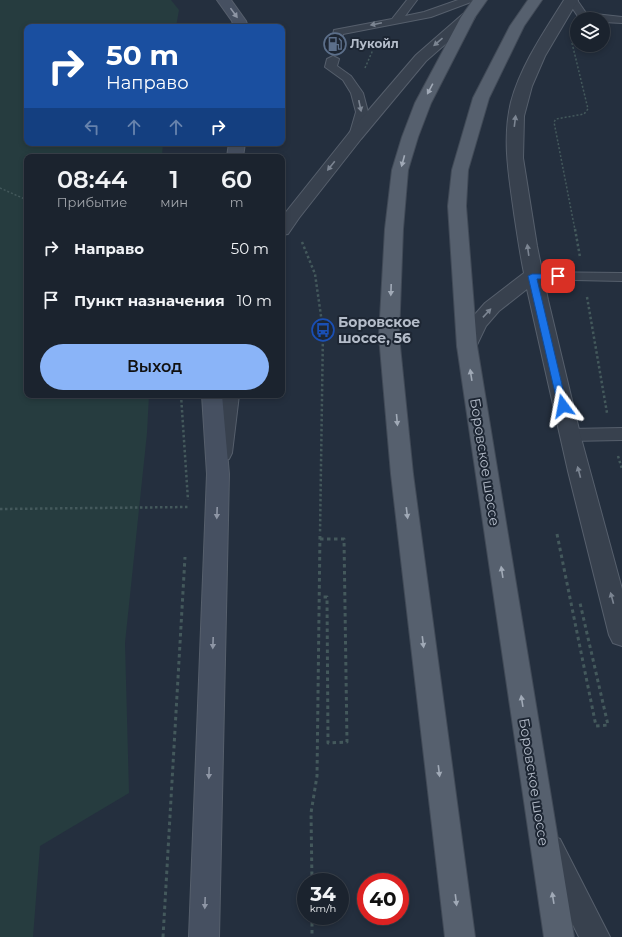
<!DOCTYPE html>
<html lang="ru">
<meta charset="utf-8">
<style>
:root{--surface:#1b232e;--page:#242b36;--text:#f1f3f6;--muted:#a0a4aa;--line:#39404a;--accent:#8ab4f8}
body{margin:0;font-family:Montserrat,sans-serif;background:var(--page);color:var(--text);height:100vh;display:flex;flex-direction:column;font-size:15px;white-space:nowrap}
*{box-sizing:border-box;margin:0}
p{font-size:13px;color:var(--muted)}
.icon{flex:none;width:22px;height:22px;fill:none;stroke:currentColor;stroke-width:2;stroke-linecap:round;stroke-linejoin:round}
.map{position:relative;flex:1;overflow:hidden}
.sheet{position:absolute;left:24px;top:154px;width:261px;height:244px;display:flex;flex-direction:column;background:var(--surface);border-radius:8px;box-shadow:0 2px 6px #0003,0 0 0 1px var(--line)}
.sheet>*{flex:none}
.banner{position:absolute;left:24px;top:24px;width:261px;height:122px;border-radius:8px;box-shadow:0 2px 6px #0003,0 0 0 1px var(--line);background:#1a4fa0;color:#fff;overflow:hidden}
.buttons{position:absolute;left:570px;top:12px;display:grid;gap:8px}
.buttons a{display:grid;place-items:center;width:40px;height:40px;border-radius:50%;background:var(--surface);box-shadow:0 2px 6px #0003,0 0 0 1px var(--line);font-size:20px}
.speed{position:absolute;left:297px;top:873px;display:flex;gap:8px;font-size:20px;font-weight:700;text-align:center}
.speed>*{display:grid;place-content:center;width:52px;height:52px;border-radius:50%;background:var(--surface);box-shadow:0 2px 6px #0003,0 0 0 1px var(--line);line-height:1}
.speed small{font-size:10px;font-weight:400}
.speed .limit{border:6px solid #d22;background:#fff;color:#111}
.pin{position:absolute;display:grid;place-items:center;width:34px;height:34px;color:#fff;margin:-17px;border-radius:8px;box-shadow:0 2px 6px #0006}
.me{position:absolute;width:44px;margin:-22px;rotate:347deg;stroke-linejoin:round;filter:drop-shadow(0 0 3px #0008)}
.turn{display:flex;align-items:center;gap:14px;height:84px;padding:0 16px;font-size:18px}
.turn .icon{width:52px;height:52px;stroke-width:2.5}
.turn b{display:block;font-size:28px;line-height:34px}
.lanes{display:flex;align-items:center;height:38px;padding:0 16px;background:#0003;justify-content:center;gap:20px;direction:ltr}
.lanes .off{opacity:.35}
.eta{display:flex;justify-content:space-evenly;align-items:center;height:68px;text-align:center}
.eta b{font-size:24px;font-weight:600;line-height:28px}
.cta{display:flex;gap:8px;margin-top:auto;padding:8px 16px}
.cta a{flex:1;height:46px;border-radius:24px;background:var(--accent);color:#111;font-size:16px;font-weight:600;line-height:46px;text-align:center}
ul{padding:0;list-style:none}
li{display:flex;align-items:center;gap:12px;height:52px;padding:0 16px}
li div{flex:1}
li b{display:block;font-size:15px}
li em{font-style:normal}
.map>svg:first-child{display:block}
.green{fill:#263c3f}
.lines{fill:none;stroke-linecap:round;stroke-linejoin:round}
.service-casing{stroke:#565f6c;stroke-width:2}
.tertiary-casing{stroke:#565f6c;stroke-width:2}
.secondary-casing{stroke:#565f6c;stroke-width:2}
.primary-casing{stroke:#414a57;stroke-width:2}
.path-far2{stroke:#44595c;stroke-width:1.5;stroke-dasharray:2 2;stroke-linecap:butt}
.path-far1{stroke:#44595c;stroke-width:2.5;stroke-dasharray:2.5 2.5;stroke-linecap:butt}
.path{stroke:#44595c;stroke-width:3;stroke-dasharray:3.5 3.5;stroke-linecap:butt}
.service{fill:#38414e;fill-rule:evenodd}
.tertiary{fill:#38414e;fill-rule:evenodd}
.secondary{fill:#465061;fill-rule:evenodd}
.primary{fill:#56606e;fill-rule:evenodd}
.oneway{fill:#8e96a5}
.oneway2{fill:#7c8592}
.oneway3{fill:#a1aab7}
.route{fill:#1a73e8;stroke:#114b97}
.labels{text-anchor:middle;stroke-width:4;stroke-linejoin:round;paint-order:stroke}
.far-poi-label{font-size:12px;font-weight:bold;fill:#b4bcc9;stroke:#1d2633;text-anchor:start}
.poi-label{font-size:14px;font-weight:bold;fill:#b4bcc9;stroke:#1d2633;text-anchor:start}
.street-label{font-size:14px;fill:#b4bcc9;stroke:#1d2633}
</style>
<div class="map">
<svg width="622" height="937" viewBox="0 0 622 937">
<rect width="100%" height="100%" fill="#242f3e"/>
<path class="green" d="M 0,0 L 171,0 L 179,10 L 176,27 L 27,27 L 27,143 L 163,143 L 162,157 L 27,157 L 27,395 L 149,395 L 147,433 L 125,643 L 129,793 L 40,846 L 33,937 L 0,937 Z"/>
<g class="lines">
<g class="service-casing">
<path id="service" d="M 407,0 L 417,0 L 405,16 L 424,12 L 458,0 L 472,0 L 471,2 L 431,17 L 343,34 L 340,48 L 336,49 L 331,46 L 334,30 L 392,19 Z
M 567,0 L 577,0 L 586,13 L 622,17 L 622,23 L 603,22 L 603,19 L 579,18 Z
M 333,56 L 339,59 L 337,66 L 351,76 L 363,93 L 368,112 L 359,139 L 351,139 L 349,136 L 356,112 L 351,93 L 343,80 L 325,67 L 327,59 Z
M 532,272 L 622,273 L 622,281 L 527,279 L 525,276 L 527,273 Z
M 622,428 L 622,440 L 569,441 L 563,439 L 561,435 L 563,431 L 569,429 Z"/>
</g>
<g class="tertiary-casing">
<path id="tertiary" d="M 564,0 L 578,0 L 545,56 L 532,86 L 524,116 L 523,158 L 537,246 L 548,300 L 581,438 L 622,589 L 622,646 L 613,643 L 609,635 L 568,471 L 527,289 L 499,311 L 486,326 L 474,351 L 467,353 L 460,351 L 457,346 L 470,320 L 485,303 L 524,273 C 520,254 517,233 514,213 C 509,176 502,139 511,102 C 521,65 544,32 564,0 Z
M 468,13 L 473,14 L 475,17 L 473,20 L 426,61 L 361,139 L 299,218 L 288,234 L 282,235 L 282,217 L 349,133 L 416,55 L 463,14 Z
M 219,395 L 239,395 L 232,453 L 229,459 L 221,461 L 213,459 L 210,453 Z
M 550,835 L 560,839 L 610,937 L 579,937 L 535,849 L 540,839 Z"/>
</g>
<g class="secondary-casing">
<path id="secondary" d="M 217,0 L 231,0 L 246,21 L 248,27 L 234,27 L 232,21 Z
M 229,143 L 245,143 L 243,157 L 227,157 Z
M 202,395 L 222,395 L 229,474 L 219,937 L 189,937 L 207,474 Z"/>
</g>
<g class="primary-casing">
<path id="primary" d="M 473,0 L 487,0 L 475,17 L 431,103 L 418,137 L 408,170 L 403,229 L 399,336 L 413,474 L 475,937 L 445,937 L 391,474 L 379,336 L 385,229 L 392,170 L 402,137 L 415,103 L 461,17 Z
M 528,0 L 542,0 L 524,26 L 489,98 L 468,170 L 466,206 L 477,346 L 574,937 L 544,937 L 457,346 L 448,206 L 452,170 L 473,98 L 510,26 Z"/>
</g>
<path class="path-far2" d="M 572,43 L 588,109 L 584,114 L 556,119 L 554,122 L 575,230
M 365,68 L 375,45
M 0,188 L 27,200"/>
<path class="path-far1" d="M 575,229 L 580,257
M 302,242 L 315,274 L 323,330 L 320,534
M 587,297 L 607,413
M 181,395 L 188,500
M 618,456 L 622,469
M 0,509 L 188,507"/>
<path class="path" d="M 557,534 L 596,726 L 608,725 L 580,603
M 320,539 L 344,539 L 347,742 L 328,743 L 327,597 L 320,597
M 312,882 L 311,813 L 317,776 L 320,533
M 312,916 L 312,937
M 163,937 L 185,557"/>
<use href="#service" class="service"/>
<use href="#tertiary" class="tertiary"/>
<use href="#secondary" class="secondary"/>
<use href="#primary" class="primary"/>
</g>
<defs><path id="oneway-solid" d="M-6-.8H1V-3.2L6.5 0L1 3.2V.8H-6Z"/></defs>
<g class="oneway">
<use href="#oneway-solid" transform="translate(234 13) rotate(54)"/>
<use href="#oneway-solid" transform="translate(217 513) rotate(92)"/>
<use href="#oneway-solid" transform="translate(213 643) rotate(92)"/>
<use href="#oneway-solid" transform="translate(209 773) rotate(92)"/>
<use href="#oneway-solid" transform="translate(205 903) rotate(92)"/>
</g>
<g class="oneway2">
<use href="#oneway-solid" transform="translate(376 24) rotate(168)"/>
<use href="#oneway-solid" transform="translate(438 42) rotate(139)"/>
<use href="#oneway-solid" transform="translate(360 106) rotate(78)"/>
<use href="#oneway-solid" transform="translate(515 121) rotate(-83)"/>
<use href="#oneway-solid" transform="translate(331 166) rotate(129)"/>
<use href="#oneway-solid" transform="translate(528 250) rotate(-98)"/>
<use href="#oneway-solid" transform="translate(487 313) rotate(-47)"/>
<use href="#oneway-solid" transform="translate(579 472) rotate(-105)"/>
<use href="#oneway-solid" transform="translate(612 598) rotate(-105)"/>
</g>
<g class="oneway3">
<use href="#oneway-solid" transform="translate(430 89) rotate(118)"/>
<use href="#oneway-solid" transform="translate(403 161) rotate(105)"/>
<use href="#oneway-solid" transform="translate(391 290) rotate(92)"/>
<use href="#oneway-solid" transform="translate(471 375) rotate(-99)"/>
<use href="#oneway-solid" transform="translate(397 420) rotate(85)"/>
<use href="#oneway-solid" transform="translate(407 513) rotate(83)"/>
<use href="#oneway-solid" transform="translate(502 572) rotate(-99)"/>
<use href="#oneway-solid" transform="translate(423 642) rotate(83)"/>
<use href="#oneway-solid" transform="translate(522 701) rotate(-99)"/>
<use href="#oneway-solid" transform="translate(439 771) rotate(83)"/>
<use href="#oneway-solid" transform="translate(553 898) rotate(-99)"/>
<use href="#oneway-solid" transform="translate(456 900) rotate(83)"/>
</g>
<path class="route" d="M 532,274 L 558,274 L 562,276 L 558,279 L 537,279 L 567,406 L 563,409 L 558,406 L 528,276 Z"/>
<defs>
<g id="fuel-ring" transform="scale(1.15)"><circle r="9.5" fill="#1d2633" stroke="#5c6f8a" stroke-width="1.5"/><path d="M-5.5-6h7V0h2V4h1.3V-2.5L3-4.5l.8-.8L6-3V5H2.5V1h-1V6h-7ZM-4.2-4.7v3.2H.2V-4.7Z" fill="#5c6f8a"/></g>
<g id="bus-ring" transform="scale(1.15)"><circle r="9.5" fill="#1d2633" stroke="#1a4fb4" stroke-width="1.5"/><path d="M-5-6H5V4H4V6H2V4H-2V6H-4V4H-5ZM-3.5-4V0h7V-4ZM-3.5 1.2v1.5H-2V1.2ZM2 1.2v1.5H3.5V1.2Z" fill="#1a4fb4"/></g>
</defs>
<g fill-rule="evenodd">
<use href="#fuel-ring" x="335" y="44"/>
<use href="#bus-ring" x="323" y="330"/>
</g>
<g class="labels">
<g class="far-poi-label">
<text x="350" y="48">Лукойл</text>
</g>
<g class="poi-label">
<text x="338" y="327">Боровское<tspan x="338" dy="16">шоссе, 56</tspan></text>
</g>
<g class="street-label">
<text transform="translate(485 462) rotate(81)" y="5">Боровское шоссе</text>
<text transform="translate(534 782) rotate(81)" y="5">Боровское шоссе</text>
</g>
</g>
</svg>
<div class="buttons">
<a><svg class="icon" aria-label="layers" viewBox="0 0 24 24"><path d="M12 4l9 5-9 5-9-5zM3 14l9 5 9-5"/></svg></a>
</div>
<div class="speed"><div>34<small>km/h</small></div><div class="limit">40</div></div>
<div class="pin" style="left:558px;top:276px;background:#d93025"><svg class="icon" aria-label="arrive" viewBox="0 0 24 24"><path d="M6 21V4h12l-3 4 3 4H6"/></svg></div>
<svg class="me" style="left:563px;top:406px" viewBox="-20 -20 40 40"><path d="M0-17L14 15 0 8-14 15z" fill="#1a73e8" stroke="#fff" stroke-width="4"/></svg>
<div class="banner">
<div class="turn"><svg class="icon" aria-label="right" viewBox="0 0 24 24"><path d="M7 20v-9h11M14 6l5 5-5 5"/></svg><div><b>50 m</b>Направо</div></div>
<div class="lanes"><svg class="icon off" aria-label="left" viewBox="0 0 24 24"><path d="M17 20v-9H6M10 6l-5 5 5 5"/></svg><svg class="icon off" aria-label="ahead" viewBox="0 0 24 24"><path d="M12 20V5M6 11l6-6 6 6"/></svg><svg class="icon off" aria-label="ahead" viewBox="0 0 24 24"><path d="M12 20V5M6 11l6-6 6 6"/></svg><svg class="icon" aria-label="right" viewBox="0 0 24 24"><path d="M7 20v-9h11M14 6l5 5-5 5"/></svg></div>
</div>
<section class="sheet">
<div class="eta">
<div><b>08:44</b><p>Прибытие</p></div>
<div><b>1</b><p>мин</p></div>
<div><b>60</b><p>m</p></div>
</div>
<ul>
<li><svg class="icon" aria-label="right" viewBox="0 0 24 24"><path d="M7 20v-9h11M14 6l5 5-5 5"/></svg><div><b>Направо</b></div><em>50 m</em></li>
<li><svg class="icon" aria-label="arrive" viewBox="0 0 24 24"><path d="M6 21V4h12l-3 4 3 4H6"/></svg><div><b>Пункт назначения</b></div><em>10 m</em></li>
</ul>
<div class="cta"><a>Выход</a></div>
</section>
</div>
